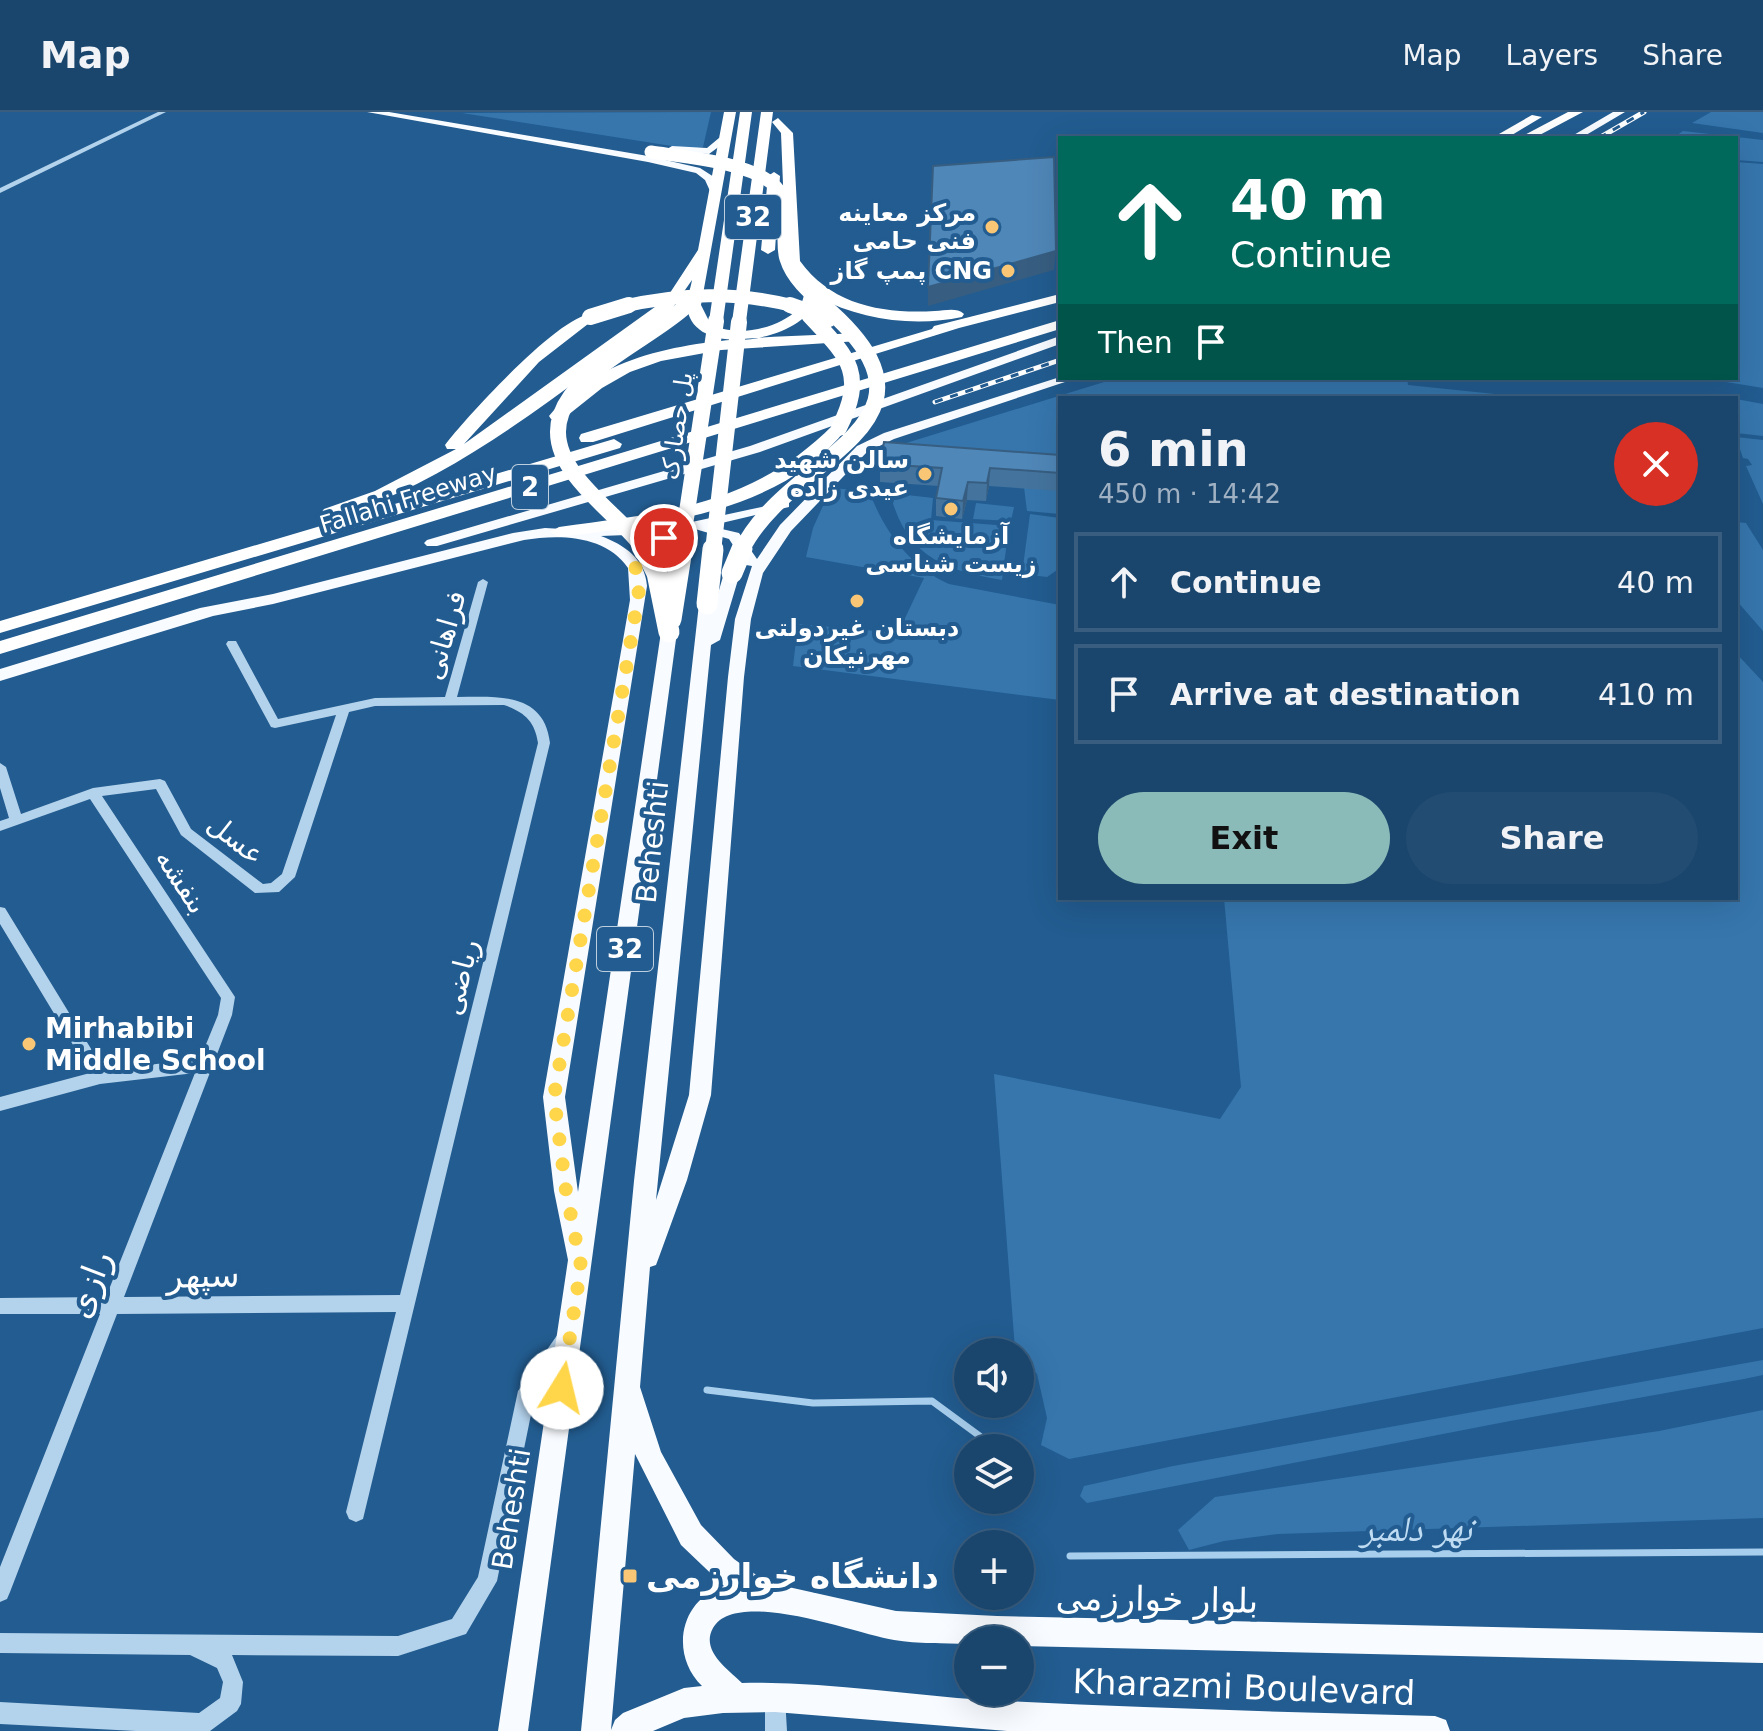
<!DOCTYPE html>
<meta charset="utf-8">
<style>
:root{--surface:#1a456c;--page:#234c72;--text:#f1f3f6;--muted:#9fb1c2;--line:#385d7f;--accent:#8bbbb9}
body{margin:0;font-family:"DejaVu Sans","Noto Naskh Arabic",sans-serif;background:var(--page);color:var(--text);height:100vh;display:flex;flex-direction:column;font-size:30px;white-space:nowrap}
*{box-sizing:border-box;margin:0}
p{font-size:26px;color:var(--muted)}
.icon{flex:none;width:44px;height:44px;fill:none;stroke:currentColor;stroke-width:2;stroke-linecap:round;stroke-linejoin:round}
.map{position:relative;flex:1;overflow:hidden}
.details{position:absolute;left:1058px;top:284px;width:680px;height:504px;display:flex;flex-direction:column;background:var(--surface);border-radius:0px;box-shadow:0 8px 32px #0002,0 0 0 2px var(--line)}
.details>*{flex:none}
.guide{position:absolute;left:1058px;top:24px;width:680px;height:244px;border-radius:0px;box-shadow:0 8px 32px #0002,0 0 0 2px var(--line);background:#00695c;color:#fff;overflow:hidden}
.tools{position:absolute;left:954px;top:1226px;display:grid;gap:16px}
.tools a{display:grid;place-items:center;width:80px;height:80px;border-radius:50%;background:var(--surface);box-shadow:0 8px 32px #0002,0 0 0 2px var(--line);font-size:40px}
.pin{position:absolute;display:grid;place-items:center;width:68px;height:68px;color:#fff;margin:-34px;border:4px solid #fff;border-radius:50%;box-shadow:0 2px 8px #0007}
.me{position:absolute;width:88px;margin:-44px;rotate:9deg;stroke-linejoin:round;filter:drop-shadow(0 0 6px #0008)}
.turn{display:flex;align-items:center;gap:28px;height:168px;padding:0 40px;font-size:36px}
.turn .icon{width:104px;height:104px;stroke-width:2.5}
.turn b{display:block;font-size:56px;line-height:68px}
.then{display:flex;align-items:center;height:76px;padding:0 40px;background:#0003;gap:16px;font-size:30px}
.round{display:grid;place-items:center;flex:none;width:84px;height:84px;border-radius:42px;background:var(--page)}
.headline{display:flex;align-items:center;justify-content:space-between;height:136px;padding:0 40px}
h1{font-size:48px;font-weight:700;line-height:60px}
.primary-button{display:flex;gap:16px;margin-top:auto;padding:16px 40px}
.primary-button a{flex:1;height:92px;border-radius:48px;background:var(--accent);color:#111;font-size:32px;font-weight:700;line-height:92px;text-align:center}
.primary-button a+a{background:var(--page);color:var(--text)}
ul{padding:0;list-style:none}
li{display:flex;align-items:center;gap:24px;height:100px;margin:0 16px 12px;padding:0 24px;border:4px solid var(--line);border-radius:0px}
li div{flex:1}
li b{display:block;font-size:30px}
li em{font-style:normal}
header{display:flex;align-items:center;gap:48px;box-sizing:border-box;height:112px;padding:0 40px;background:var(--surface);border-bottom:2px solid var(--line)}
header strong{font-size:38px}
nav{display:flex;gap:44px;margin-inline-start:auto;font-size:28px}
.map>svg:first-child{display:block}
.green{fill:#3676ad}
.lines{fill:none;stroke-linecap:round;stroke-linejoin:round}
.stream{stroke:#a7ceed;stroke-width:7}
.minor{fill:#b3d2ec;fill-rule:evenodd}
.major{fill:#f8fbff;fill-rule:evenodd}
.highway{fill:#fff;fill-rule:evenodd}
.rail-casing{stroke:#fff;stroke-width:5}
.rail{stroke:#225c90;stroke-width:3;stroke-dasharray:8;stroke-linecap:butt}
.highway-bridge-far2{stroke:#fff;stroke-width:13}
.highway-bridge-far1{stroke:#fff;stroke-width:16}
.highway-bridge{stroke:#fff;stroke-width:21}
.wall{fill:#44749e}
.shaded-wall{fill:#375e81}
.building{fill:#4f87b8;stroke:#375e81;stroke-width:2}
.route{stroke:#ffd54a;stroke-width:14;stroke-dasharray:0 25.2}
.poi-dot{fill:#f8c675;stroke:#225c90;stroke-width:3}
.labels{text-anchor:middle;stroke-width:8;stroke-linejoin:round;paint-order:stroke}
.far-poi-label{font-size:24px;font-weight:bold;fill:#fff;stroke:#225c90;text-anchor:end}
.far-street-label{font-size:24px;fill:#fff;stroke:#225c90}
.shield{fill:#225c90;stroke:#bdcede;stroke-width:2}
.shield-label{font-size:26px;font-weight:bold;fill:#fff}
.street-label{font-size:28px;fill:#fff;stroke:#225c90}
.poi-label{font-size:28px;font-weight:bold;fill:#fff;stroke:#225c90;text-anchor:start}
.near-street-label{font-size:34px;fill:#fff;stroke:#225c90}
.near-poi-label{font-size:34px;font-weight:bold;fill:#fff;stroke:#225c90;text-anchor:start}
.near-water-label{font-size:36px;font-style:italic;fill:#bfdcf3;stroke:#225c90}
</style>
<header>
<strong>Map</strong>
<nav><a>Map</a><a>Layers</a><a>Share</a></nav>
</header>
<div class="map">
<svg width="1763" height="1619" viewBox="0 0 1763 1619">
<rect width="100%" height="100%" fill="#225c90"/>
<path class="green" d="M 711,0 L 703,35 L 691,37 L 462,1 Z
M 1711,0 L 1763,0 L 1763,21 L 1692,11 Z
M 1683,19 L 1763,28 L 1763,50 L 1736,48 L 1736,26 L 1673,26 Z
M 1736,50 L 1763,52 L 1763,276 L 1702,266 L 1736,266 Z
M 1117,266 L 1407,266 L 1408,273 L 1533,286 L 1060,286 L 1060,350 L 890,336 Z
M 1736,287 L 1763,292 L 1763,324 L 1736,321 Z
M 1736,325 L 1763,328 L 1763,392 L 1746,354 L 1752,353 L 1748,347 L 1743,346 Z
M 1024,375 L 1060,378 L 1060,402 L 1027,399 Z
M 831,376 L 869,379 C 884,419 909,454 949,472 L 1060,493 L 1060,588 L 793,554 L 798,512 L 898,521 L 924,466 L 806,445 L 813,416 Z
M 890,381 L 933,386 L 931,408 L 1009,414 L 1002,468 C 943,458 906,444 890,381 Z
M 976,391 L 1014,395 L 1011,409 L 973,407 Z
M 1030,402 L 1060,406 L 1060,456 L 1047,465 L 1022,462 Z
M 1736,410 L 1746,411 L 1763,438 L 1763,519 L 1736,488 Z
M 1736,541 L 1763,570 L 1763,1216 L 1069,1347 L 1041,1333 L 1047,1306 L 1037,1262 L 1015,1237 L 994,962 L 1220,1007 L 1241,975 L 1224,786 L 1736,786 Z
M 1763,1248 L 1763,1263 L 1744,1267 L 1510,1309 L 1087,1391 L 1080,1384 L 1084,1374 L 1173,1354 Z
M 1763,1298 L 1763,1406 L 1278,1422 L 1224,1429 L 1189,1438 L 1178,1418 L 1215,1385 L 1659,1319 Z"/>
<g class="lines">
<path class="stream" d="M 707,1278 L 813,1291 L 932,1289 L 996,1336
M 1070,1444 L 1763,1440"/>
<path class="minor" d="M 158,0 L 166,0 L 0,81 L 0,76 Z
M 483,467 L 488,470 L 457,585 C 496,585 544,579 550,631 L 363,1407 L 356,1410 L 349,1407 L 346,1400 L 396,1200 L 117,1202 L 10,1480 L 7,1487 L 0,1490 L 0,1455 L 100,1202 L 0,1202 L 0,1186 L 106,1185 L 195,961 L 100,972 L 0,999 L 0,985 L 90,961 L 0,812 L 0,795 L 5,796 L 104,958 L 200,947 L 218,903 L 221,886 L 90,687 L 0,719 L 0,709 L 9,706 L 0,676 L 0,651 L 6,655 L 21,702 L 93,676 L 160,667 L 165,669 L 191,717 L 263,772 L 271,771 L 282,762 L 336,603 L 275,616 L 271,615 L 226,532 L 228,529 L 236,529 L 278,607 L 375,586 L 445,585 L 478,470 ZM 504,593 C 524,600 535,609 538,631 L 400,1183 L 124,1185 L 232,903 L 235,885 L 102,684 L 156,677 L 181,723 L 255,781 L 279,780 L 295,765 L 349,600 L 375,594 Z
M 564,1219 L 570,1222 L 573,1228 L 570,1234 L 535,1283 L 497,1469 L 466,1522 L 398,1544 L 232,1543 L 243,1570 L 241,1592 L 237,1599 L 210,1619 L 136,1619 L 0,1612 L 0,1590 L 199,1601 L 220,1586 L 223,1570 L 217,1556 L 190,1543 L 0,1541 L 0,1521 L 398,1524 L 452,1507 L 478,1465 L 518,1279 L 558,1222 Z
M 775,1575 L 782,1578 L 785,1585 L 787,1619 L 765,1619 L 765,1585 L 768,1578 Z"/>
<path class="major" d="M 367,0 L 389,0 L 648,44 L 700,56 L 714,65 L 719,77 L 710,79 L 705,68 L 696,61 L 648,50 Z
M 1613,0 L 1625,0 L 1581,26 L 1572,24 Z
M 719,26 L 728,28 L 709,42 L 672,40 L 667,37 L 672,34 L 707,36 Z
M 1060,224 L 1060,232 L 760,340 L 437,434 L 427,434 L 424,431 L 427,428 L 750,334 Z
M 1060,265 L 1077,266 L 894,327 L 867,340 L 791,419 L 763,461 L 751,507 L 744,565 L 711,983 L 687,1068 L 659,1145 L 656,1153 L 650,1155 L 640,1275 L 661,1340 L 701,1413 L 734,1447 L 766,1470 L 896,1499 L 997,1504 L 1763,1521 L 1763,1551 L 1020,1534 L 1020,1528 L 968,1528 L 968,1532 C 944,1531 918,1532 894,1528 C 856,1522 736,1475 713,1516 C 700,1539 729,1558 742,1571 C 823,1569 904,1583 985,1588 C 1135,1596 1285,1600 1435,1604 L 1446,1608 L 1450,1619 L 1007,1619 L 775,1600 L 723,1601 L 684,1606 L 653,1619 L 581,1619 L 634,1069 L 699,492 L 707,487 L 715,492 L 724,461 L 727,458 L 737,458 L 740,461 L 720,528 L 711,533 L 656,1088 L 689,983 L 728,565 L 735,507 L 752,454 L 746,453 L 729,427 L 695,417 L 678,421 L 601,424 C 625,433 645,447 647,474 L 565,985 L 578,1080 L 661,520 L 669,515 L 677,520 L 528,1619 L 498,1619 L 568,1148 L 554,1079 L 543,985 L 630,488 L 628,456 C 606,423 559,422 524,428 L 273,492 L 213,504 L 0,569 L 0,557 L 200,496 L 273,482 L 513,421 L 545,416 L 581,418 L 587,415 L 678,413 L 789,389 L 789,395 L 709,414 L 739,421 L 757,447 L 780,413 L 857,334 L 884,321 ZM 635,1342 L 681,1433 L 724,1474 C 679,1488 670,1543 702,1574 L 684,1576 L 623,1601 L 615,1608 L 611,1618 Z"/>
<path class="highway" d="M 724,0 L 736,0 L 701,193 L 709,209 L 740,0 L 752,0 L 723,209 L 714,213 C 737,226 779,216 797,198 C 803,192 804,182 806,175 L 786,149 L 781,21 L 772,10 L 778,6 L 793,21 L 800,149 C 832,193 882,202 935,199 C 945,199 956,195 964,202 L 962,205 C 915,215 860,208 818,185 C 806,231 689,249 687,193 C 687,185 691,175 692,168 L 669,201 C 571,271 472,356 359,397 C 348,401 336,408 324,405 L 321,401 L 324,397 L 375,379 L 456,337 L 447,337 L 445,333 C 465,307 564,197 595,202 L 597,205 L 539,250 L 464,332 L 666,187 L 698,138 Z
M 761,0 L 773,0 L 746,210 L 739,214 L 732,210 Z
M 1568,0 L 1583,0 L 1534,26 L 1519,26 Z
M 1532,3 L 1542,5 L 1507,26 L 1492,26 Z
M 774,60 L 780,64 L 775,138 L 768,142 L 761,138 L 768,64 Z
M 1060,182 L 1060,190 L 959,216 L 593,330 L 581,330 L 579,326 L 581,322 L 932,217 L 934,214 Z
M 1060,208 L 1060,217 L 0,542 L 0,529 Z
M 854,221 L 862,226 L 859,229 L 721,238 L 661,249 L 630,260 L 602,276 L 563,307 L 551,307 L 549,304 C 621,218 754,228 854,221 Z
M 839,311 L 847,316 C 780,402 659,412 559,425 L 550,420 L 559,415 C 667,400 752,394 833,313 Z
M 614,327 L 622,332 L 620,336 L 0,521 L 0,509 Z"/>
<g class="rail-casing">
<path id="rail" d="M 1599,26 L 1644,0
M 935,290 L 1060,248"/>
</g>
<use href="#rail" class="rail"/>
<path class="highway-bridge-far2" d="M 651,40 C 684,45 752,50 776,75 C 793,92 779,126 786,147 C 792,167 810,182 825,195
M 620,195 C 681,181 737,179 798,195
M 685,195 L 692,188"/>
<path class="highway-bridge-far1" d="M 790,193 L 829,207
M 809,203 C 847,244 867,260 839,316
M 590,205 L 629,193
M 646,439 C 625,411 596,391 575,363 C 512,280 641,237 687,193
M 681,439 L 716,209
M 713,439 L 739,210
M 741,439 C 789,340 965,314 823,193"/>
<path class="highway-bridge" d="M 645,437 L 657,461 L 669,520
M 732,461 L 742,437
M 707,492 L 713,437
M 671,507 L 682,437"/>
</g>
<path class="wall" d="M 1060,343 L 1060,379 L 989,374 L 986,389 L 967,388 L 962,407 L 936,404 L 936,386 L 939,374 L 880,370 L 880,352 Z"/>
<path class="shaded-wall" d="M 1056,139 L 1054,158 L 928,194 L 928,175 Z
M 990,356 L 989,374 L 986,389 L 987,371 Z
M 968,370 L 967,388 L 962,407 L 963,389 Z"/>
<path class="building" d="M 1054,45 L 1056,139 L 928,175 L 933,54 Z
M 884,330 L 1060,343 L 1060,361 L 990,356 L 987,371 L 968,370 L 963,389 L 936,386 L 942,356 L 880,352 Z"/>
<g class="lines">
<path class="route" d="M 562,1276 L 581,1154 L 566,1079 L 554,985 L 637,492 L 640,470 L 635,454 L 648,436 L 664,426"/>
</g>
<g class="poi-dot">
<circle cx="992" cy="115" r="8"/>
<circle cx="1008" cy="159" r="8"/>
<circle cx="925" cy="362" r="8"/>
<circle cx="951" cy="397" r="8"/>
<circle cx="857" cy="489" r="8"/>
<circle cx="29" cy="932" r="8"/>
<rect x="622" y="1456" width="16" height="16" rx="4"/>
</g>
<g class="labels">
<g class="far-poi-label">
<text x="976" y="109">مرکز معاینه<tspan x="976" dy="28">فنی حامی</tspan></text>
<text x="992" y="167">پمپ گاز CNG</text>
<text x="909" y="356">سالن شهید<tspan x="909" dy="28">عیدی زاده</tspan></text>
<text x="951" y="432" text-anchor="middle">آزمایشگاه<tspan x="951" dy="28">زیست شناسی</tspan></text>
<text x="857" y="524" text-anchor="middle">دبستان غیردولتی<tspan x="857" dy="28">مهرنیکان</tspan></text>
</g>
<g class="far-street-label">
<text transform="translate(677 314) rotate(-82)" y="8">پل حصارک</text>
<text transform="translate(408 387) rotate(-17)" y="8">Fallahi Freeway</text>
</g>
<g class="shield">
<rect x="725" y="83" width="56" height="44" rx="6"/>
<rect x="512" y="353" width="36" height="44" rx="6"/>
<rect x="597" y="815" width="56" height="44" rx="6"/>
</g>
<g class="shield-label">
<text x="753" y="114">32</text>
<text x="530" y="384">2</text>
<text x="625" y="846">32</text>
</g>
<g class="street-label">
<text transform="translate(444 523) rotate(-74)" y="10">فراهانی</text>
<text transform="translate(236 727) rotate(38)" y="10">عسل</text>
<text transform="translate(652 730) rotate(-84)" y="10">Beheshti</text>
<text transform="translate(182 769) rotate(57)" y="10">بنفشه</text>
<text transform="translate(460 865) rotate(-76)" y="10">ریاضی</text>
<text transform="translate(511 1397) rotate(-81)" y="10">Beheshti</text>
</g>
<g class="poi-label">
<text x="45" y="926">Mirhabibi<tspan x="45" dy="32">Middle School</tspan></text>
</g>
<g class="near-street-label">
<text transform="translate(203 1163) rotate(-1)" y="12">سپهر</text>
<text transform="translate(89 1172) rotate(-69)" y="12">رازی</text>
<text transform="translate(1157 1487) rotate(1)" y="12">بلوار خوارزمی</text>
<text transform="translate(1244 1575) rotate(2)" y="12">Kharazmi Boulevard</text>
</g>
<g class="near-poi-label">
<text x="646" y="1476">دانشگاه خوارزمی</text>
</g>
<g class="near-water-label">
<text x="1416" y="1429">نهر دلمبر</text>
</g>
</g>
</svg>
<div class="tools">
<a><svg class="icon" aria-label="sound" viewBox="0 0 24 24"><path d="M4 9h4l5-4v14l-5-4H4zM17 9q2 3 0 6"/></svg></a>
<a><svg class="icon" aria-label="layers" viewBox="0 0 24 24"><path d="M12 4l9 5-9 5-9-5zM3 14l9 5 9-5"/></svg></a>
<a>+</a>
<a>−</a>
</div>
<div class="pin" style="left:664px;top:426px;background:#d93025"><svg class="icon" aria-label="arrive" viewBox="0 0 24 24"><path d="M6 21V4h12l-3 4 3 4H6"/></svg></div>
<svg class="me" style="left:562px;top:1276px" viewBox="-20 -20 40 40"><circle r="19" fill="#fff"/><path d="M0-13L10 11 0 6-10 11z" fill="#ffd54a"/></svg>
<div class="guide">
<div class="turn"><svg class="icon" aria-label="ahead" viewBox="0 0 24 24"><path d="M12 20V5M6 11l6-6 6 6"/></svg><div><b>40 m</b>Continue</div></div>
<div class="then">Then<svg class="icon" aria-label="arrive" viewBox="0 0 24 24"><path d="M6 21V4h12l-3 4 3 4H6"/></svg></div>
</div>
<section class="details">
<div class="headline"><div><h1>6 min</h1><p>450 m · 14:42</p></div><a class="round" style="background:#d93025;color:#fff"><svg class="icon" aria-label="close" viewBox="0 0 24 24"><path d="M6 6l12 12M18 6L6 18"/></svg></a></div>
<ul>
<li><svg class="icon" aria-label="ahead" viewBox="0 0 24 24"><path d="M12 20V5M6 11l6-6 6 6"/></svg><div><b>Continue</b></div><em>40 m</em></li>
<li><svg class="icon" aria-label="arrive" viewBox="0 0 24 24"><path d="M6 21V4h12l-3 4 3 4H6"/></svg><div><b>Arrive at destination</b></div><em>410 m</em></li>
</ul>
<div class="primary-button"><a>Exit</a><a>Share</a></div>
</section>
</div>
